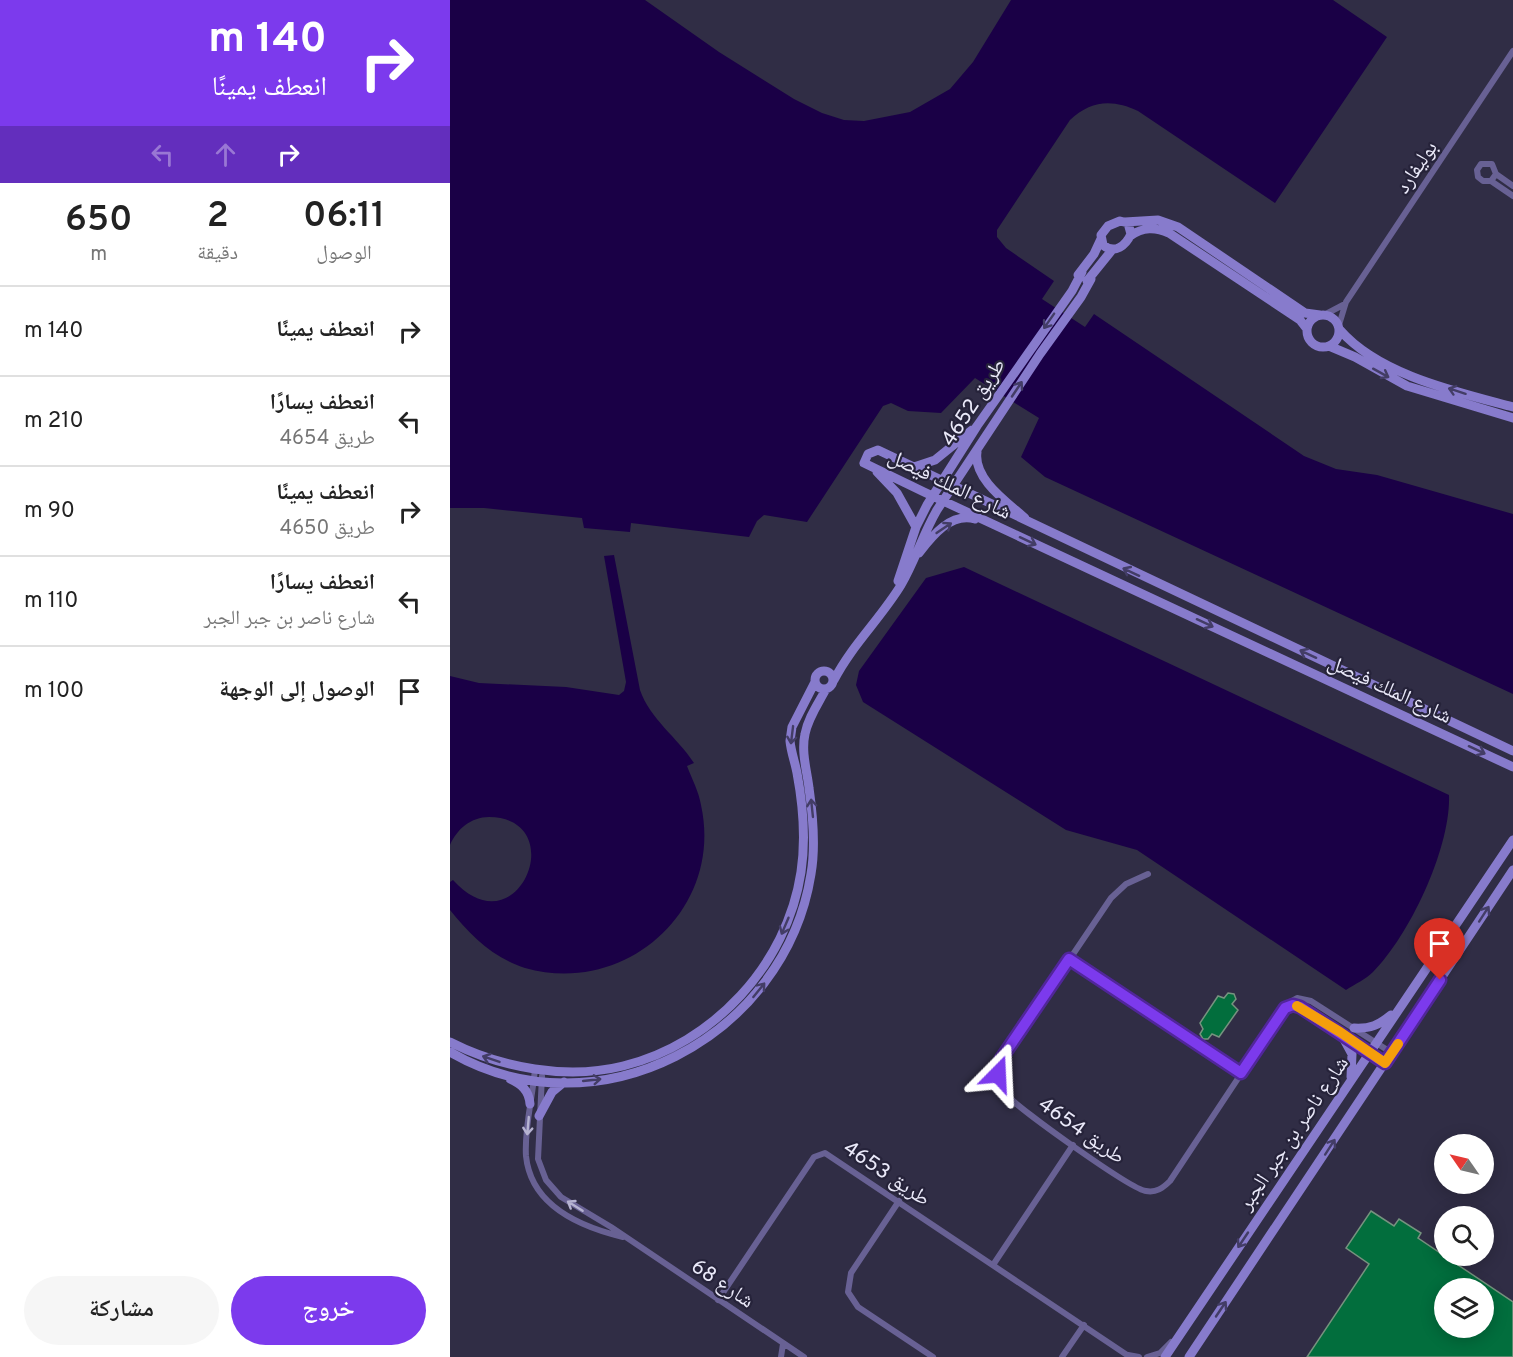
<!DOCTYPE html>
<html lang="ar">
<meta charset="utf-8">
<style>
:root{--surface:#fff;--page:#f6f6f6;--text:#222;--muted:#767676;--line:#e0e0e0;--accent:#7c3aed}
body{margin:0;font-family:Overpass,"Noto Naskh Arabic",sans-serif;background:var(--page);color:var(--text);direction:rtl;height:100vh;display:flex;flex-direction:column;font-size:22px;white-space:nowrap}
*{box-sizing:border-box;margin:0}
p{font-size:20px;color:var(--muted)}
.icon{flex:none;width:33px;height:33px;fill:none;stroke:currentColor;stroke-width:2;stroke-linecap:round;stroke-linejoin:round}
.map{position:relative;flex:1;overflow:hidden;direction:ltr}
.sheet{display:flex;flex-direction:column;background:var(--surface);width:450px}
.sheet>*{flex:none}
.banner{background:#7c3aed;color:#fff;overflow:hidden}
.needle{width:39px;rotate:304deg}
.fabs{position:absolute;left:984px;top:1134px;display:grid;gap:12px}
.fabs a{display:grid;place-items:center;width:60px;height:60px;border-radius:50%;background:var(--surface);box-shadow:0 3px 15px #0003;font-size:30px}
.pin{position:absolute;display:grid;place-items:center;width:51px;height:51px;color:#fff;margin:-62px -26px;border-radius:50% 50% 50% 0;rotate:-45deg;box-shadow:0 0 6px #0007}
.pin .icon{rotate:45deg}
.me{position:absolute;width:66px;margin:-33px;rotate:21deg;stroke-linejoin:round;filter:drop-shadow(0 0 4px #0008)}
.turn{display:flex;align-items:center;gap:21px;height:126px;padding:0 24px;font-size:27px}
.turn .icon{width:78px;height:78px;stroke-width:2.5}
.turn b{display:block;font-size:42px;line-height:51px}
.lanes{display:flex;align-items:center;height:57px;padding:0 24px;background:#0003;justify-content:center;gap:30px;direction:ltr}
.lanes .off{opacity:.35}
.eta{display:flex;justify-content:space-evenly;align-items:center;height:102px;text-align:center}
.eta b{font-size:36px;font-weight:600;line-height:42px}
.primary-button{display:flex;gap:12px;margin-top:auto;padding:12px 24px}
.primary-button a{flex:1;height:69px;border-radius:36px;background:var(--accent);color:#fff;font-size:24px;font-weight:600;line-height:69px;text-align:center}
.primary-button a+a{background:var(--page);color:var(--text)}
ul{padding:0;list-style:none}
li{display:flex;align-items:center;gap:18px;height:90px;padding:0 24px;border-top:2px solid var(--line)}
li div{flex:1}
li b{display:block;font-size:22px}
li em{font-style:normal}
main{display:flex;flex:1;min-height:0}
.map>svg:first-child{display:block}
.water{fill:#1a0046}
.building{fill:#026e3d;stroke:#76937f;stroke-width:1.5;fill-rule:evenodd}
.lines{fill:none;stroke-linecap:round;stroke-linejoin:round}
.street{stroke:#686194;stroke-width:6}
.secondary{stroke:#877bcc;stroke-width:9}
.oneway{stroke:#433d66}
.oneway2{stroke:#b6b3d1}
.route-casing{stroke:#51269a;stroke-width:15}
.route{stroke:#7c3aed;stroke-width:10}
.slow{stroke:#f59e0b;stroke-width:10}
.labels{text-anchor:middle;stroke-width:4.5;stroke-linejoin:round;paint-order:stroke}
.street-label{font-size:21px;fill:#eae9f9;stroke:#26233a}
</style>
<main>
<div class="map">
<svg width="1063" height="1357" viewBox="0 0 1063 1357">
<rect width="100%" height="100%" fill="#302d45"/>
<path class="water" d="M 0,0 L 195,0 L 269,52 L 344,99 L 372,113 L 394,120 L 414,121 L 460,112 L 500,89 L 523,62 L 561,0 L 883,0 L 937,37 L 825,203 L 688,111 C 663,99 641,100 620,120 L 547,230 L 547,237 L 556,248 L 604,281 L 592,299 L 635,327 L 644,314 L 854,456 L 886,469 L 927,475 L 1063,514 L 1063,694 L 595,477 L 571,457 L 589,418 L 525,378 L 491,413 L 458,411 L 441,403 L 433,406 L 357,522 L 314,515 L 307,521 L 299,537 L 181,523 L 180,532 L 134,528 L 132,518 L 34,508 L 0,508 Z
M 164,555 L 190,690 C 200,719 227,737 244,763 L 237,766 C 242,779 249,792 251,805 C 274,909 176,997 75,968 C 43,958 20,935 0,910 L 0,882 L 3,880 C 68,952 122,818 39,817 C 21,817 7,829 0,845 L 0,676 L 29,683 L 116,687 L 169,695 L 174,691 L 176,682 L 154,556 Z
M 514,567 L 999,795 C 1001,847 960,935 923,972 C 916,979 905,984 896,990 L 687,850 L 616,830 L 413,702 L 406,685 L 409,671 L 476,578 Z"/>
<path class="building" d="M 778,993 L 784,994 L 786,999 L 782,1004 L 788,1010 L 769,1037 L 762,1034 L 758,1039 L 753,1039 L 750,1034 L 753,1029 L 750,1023 L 768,996 L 774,998 Z
M 921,1211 L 944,1226 L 949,1219 L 971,1233 L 968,1238 L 1063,1302 L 1063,1357 L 857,1357 L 919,1264 L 896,1248 ZM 994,1288 L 1034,1288 L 1034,1328 L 994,1328 Z"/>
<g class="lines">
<path class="street" d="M 1046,174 L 1041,181 L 1033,181 L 1028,177 L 1027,170 L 1031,164 L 1042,164 L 1046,174 L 1063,186
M 1041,181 L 1063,196
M 874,315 L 893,305
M 889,325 L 896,302 L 1063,51
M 698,874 L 676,884 L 661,898 L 549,1064 C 547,1075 549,1086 556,1094 C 567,1108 682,1190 696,1191 C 706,1193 713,1188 720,1181 L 838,1003 L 847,998 L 861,1001 L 942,1053
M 619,959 L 791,1073
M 836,1008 L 843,1005 L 850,1007 L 935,1063
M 85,1068 C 83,1097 74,1128 76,1156 C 81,1206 131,1227 173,1237
M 92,1076 L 88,1159 L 96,1180 L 111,1197 L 161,1227 L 354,1357
M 449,1201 L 401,1273 L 398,1292 L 408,1307 L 483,1357
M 543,1265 L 623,1145
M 268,1300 L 364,1157 L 375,1153 L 680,1357
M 678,1355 L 689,1357
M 331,1357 L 333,1344
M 612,1357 L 634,1325
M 697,1357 L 710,1353 L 721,1342"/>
<path class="secondary" d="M 670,221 L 678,223 L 681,234 C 676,245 665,255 653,245 L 651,235 L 658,226 Z
M 675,222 L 708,220 L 728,227 L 855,313 L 870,315
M 680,236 C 693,227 705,227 719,233 L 850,320 L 857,329
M 628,275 L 644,254 L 651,239
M 637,281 L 662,250
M857 331a16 16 0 1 1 32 0a16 16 0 1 1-32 0Z
M 890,330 C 929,375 1007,392 1063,407
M 879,346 L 905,357 L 957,386 L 1063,418
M 527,452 C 523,479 557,502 575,518
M 461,468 L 485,460 L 522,430
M 427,472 L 447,493 L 466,527
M 469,553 C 482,536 501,512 525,519
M 448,581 L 466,527 L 477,505 L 527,426 L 622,291 L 632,272
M365 680a9 9 0 1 1 18 0a9 9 0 1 1-18 0Z
M 384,680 C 402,645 431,618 451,585 C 465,561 473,534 487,510 L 590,354 L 631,297 L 641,279
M 1063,751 L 428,450 L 418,454 L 414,463 L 474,492 L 1063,767
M 904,1028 C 920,1029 929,1025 941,1015
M 890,1032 L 902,1054 L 901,1077
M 0,1042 C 51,1068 117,1080 173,1066 C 263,1044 337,965 351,872 C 356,839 353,805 347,773 C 345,762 341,752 340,741 L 342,727 L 365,682
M 0,1052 C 146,1137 335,1038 361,874 C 366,846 363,816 359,788 C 357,771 351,752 355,734 C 358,718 368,704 376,689
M 60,1079 C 71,1084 79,1090 80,1104
M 89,1116 L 102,1092 L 114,1082
M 715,1357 L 1063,840
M 739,1357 L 1063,870"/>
</g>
<defs><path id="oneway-shaft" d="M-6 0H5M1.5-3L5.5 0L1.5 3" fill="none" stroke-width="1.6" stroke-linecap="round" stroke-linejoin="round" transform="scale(1.5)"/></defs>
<g class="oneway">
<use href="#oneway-shaft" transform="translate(599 321) rotate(125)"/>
<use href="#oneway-shaft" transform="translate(931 373) rotate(29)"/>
<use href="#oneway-shaft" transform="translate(567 389) rotate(-56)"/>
<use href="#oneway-shaft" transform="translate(1007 391) rotate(-162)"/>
<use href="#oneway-shaft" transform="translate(494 528) rotate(-34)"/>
<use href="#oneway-shaft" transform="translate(578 541) rotate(25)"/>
<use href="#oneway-shaft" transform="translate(681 572) rotate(-155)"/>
<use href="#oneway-shaft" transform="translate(755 623) rotate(25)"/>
<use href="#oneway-shaft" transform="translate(858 654) rotate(-155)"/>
<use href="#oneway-shaft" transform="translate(342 735) rotate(97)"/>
<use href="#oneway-shaft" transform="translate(1027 750) rotate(25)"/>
<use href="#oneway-shaft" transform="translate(362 808) rotate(-96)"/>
<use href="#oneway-shaft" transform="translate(1034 914) rotate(-57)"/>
<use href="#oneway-shaft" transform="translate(335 926) rotate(113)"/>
<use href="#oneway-shaft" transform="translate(309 990) rotate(-51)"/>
<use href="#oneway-shaft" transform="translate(41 1059) rotate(-161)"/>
<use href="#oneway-shaft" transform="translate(142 1080) rotate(-6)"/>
<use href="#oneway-shaft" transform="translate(880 1147) rotate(-57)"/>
<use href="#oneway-shaft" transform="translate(793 1240) rotate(124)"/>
<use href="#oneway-shaft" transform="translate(771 1309) rotate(-56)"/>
</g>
<g class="oneway2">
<use href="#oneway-shaft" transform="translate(78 1126) rotate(95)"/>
<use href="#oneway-shaft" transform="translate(125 1206) rotate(-148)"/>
</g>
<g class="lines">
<g class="route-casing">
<path id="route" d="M 548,1074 L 551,1059 L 619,959 L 791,1073 L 835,1008 L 843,1005 L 850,1007 L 935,1063 L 990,980"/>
</g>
<use href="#route" class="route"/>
<path class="slow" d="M 847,1006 L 890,1032 L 935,1063 L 948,1044"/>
</g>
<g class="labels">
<g class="street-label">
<text transform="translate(966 167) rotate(-56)" y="7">بوليفارد</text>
<text transform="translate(523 402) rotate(-57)" y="7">طريق 4652</text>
<text transform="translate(500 484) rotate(26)" y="7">شارع الملك فيصل</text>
<text transform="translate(940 689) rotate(25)" y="7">شارع الملك فيصل</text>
<text transform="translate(632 1130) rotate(35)" y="7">طريق 4654</text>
<text transform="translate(843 1133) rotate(-56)" y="7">شارع ناصر بن جبر الجبر</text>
<text transform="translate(437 1173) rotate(34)" y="7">طريق 4653</text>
<text transform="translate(273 1283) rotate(34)" y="7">شارع 68</text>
</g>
</g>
</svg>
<div class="fabs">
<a><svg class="needle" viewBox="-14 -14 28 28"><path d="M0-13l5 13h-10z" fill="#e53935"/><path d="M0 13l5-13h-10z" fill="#767676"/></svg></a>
<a><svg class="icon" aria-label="search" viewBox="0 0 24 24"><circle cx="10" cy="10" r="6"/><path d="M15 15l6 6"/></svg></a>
<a><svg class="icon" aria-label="layers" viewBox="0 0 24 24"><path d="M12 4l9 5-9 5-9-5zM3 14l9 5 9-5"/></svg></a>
</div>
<div class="pin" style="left:990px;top:980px;background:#d93025"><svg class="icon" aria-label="arrive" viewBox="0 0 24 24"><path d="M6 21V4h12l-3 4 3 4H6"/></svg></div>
<svg class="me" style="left:548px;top:1074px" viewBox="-20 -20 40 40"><path d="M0-17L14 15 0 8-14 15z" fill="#7c3aed" stroke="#fff" stroke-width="4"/></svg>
</div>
<section class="sheet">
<div class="banner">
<div class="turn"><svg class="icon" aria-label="right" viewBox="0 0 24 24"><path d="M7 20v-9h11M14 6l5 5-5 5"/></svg><div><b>140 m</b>انعطف يمينًا</div></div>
<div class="lanes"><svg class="icon off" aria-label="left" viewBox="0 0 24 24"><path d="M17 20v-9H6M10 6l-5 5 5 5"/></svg><svg class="icon off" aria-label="ahead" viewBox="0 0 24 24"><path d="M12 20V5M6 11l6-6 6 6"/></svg><svg class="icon" aria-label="right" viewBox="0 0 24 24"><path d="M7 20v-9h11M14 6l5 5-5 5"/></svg></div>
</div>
<div class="eta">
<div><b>06:11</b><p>الوصول</p></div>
<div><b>2</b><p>دقيقة</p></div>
<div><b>650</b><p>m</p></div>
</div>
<ul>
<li><svg class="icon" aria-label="right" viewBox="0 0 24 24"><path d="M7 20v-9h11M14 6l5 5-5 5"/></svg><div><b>انعطف يمينًا</b></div><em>140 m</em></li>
<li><svg class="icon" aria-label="left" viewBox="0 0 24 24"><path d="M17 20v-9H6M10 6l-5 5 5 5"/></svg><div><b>انعطف يسارًا</b><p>طريق 4654</p></div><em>210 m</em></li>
<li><svg class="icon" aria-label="right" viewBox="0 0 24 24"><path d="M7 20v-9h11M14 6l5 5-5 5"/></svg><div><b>انعطف يمينًا</b><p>طريق 4650</p></div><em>90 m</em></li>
<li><svg class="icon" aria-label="left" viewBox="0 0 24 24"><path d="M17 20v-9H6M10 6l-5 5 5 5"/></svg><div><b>انعطف يسارًا</b><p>شارع ناصر بن جبر الجبر</p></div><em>110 m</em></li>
<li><svg class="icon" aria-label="arrive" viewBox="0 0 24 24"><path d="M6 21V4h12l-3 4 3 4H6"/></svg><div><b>الوصول إلى الوجهة</b></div><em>100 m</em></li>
</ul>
<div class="primary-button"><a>خروج</a><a>مشاركة</a></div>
</section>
</main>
